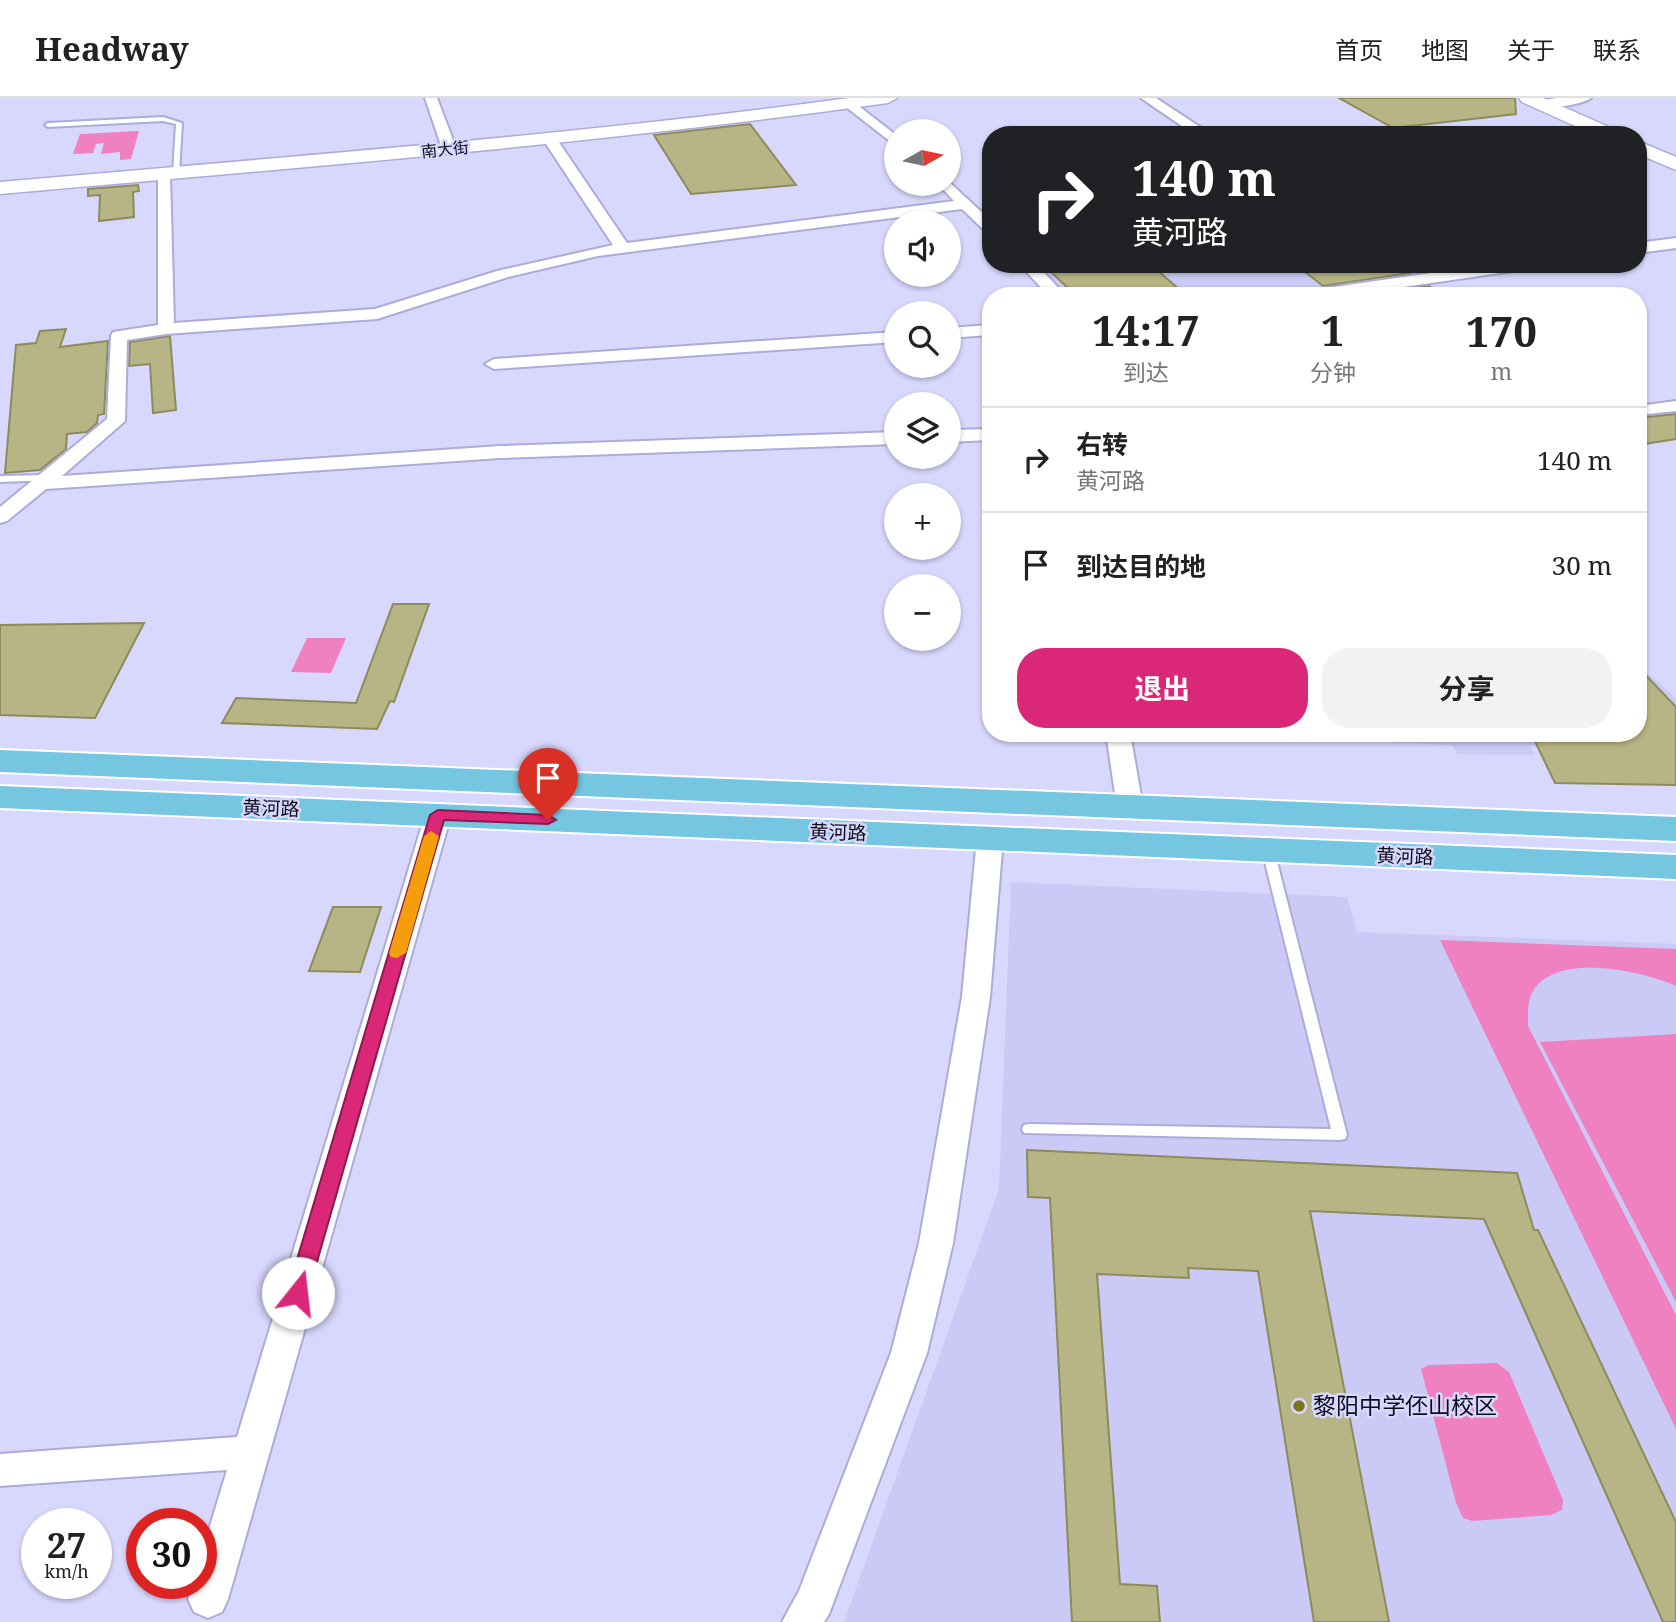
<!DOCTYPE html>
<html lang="zh">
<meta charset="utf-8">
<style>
:root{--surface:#fff;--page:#f2f2f2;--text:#222;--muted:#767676;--line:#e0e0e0;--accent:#db2777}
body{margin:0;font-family:"Noto Serif","Noto Sans SC",serif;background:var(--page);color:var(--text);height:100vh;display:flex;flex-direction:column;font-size:26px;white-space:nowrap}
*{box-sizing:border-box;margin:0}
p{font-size:23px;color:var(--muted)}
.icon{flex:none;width:38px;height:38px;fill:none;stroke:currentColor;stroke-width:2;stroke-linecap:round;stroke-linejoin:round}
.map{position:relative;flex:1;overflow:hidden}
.drawer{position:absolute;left:982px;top:189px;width:665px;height:455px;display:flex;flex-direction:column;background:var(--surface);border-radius:28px;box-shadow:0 2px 5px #0004}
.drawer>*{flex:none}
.banner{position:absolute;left:982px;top:28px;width:665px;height:147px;border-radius:28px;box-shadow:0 2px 5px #0004;background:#202124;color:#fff;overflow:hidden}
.needle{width:46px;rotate:81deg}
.tools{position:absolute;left:884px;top:21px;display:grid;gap:14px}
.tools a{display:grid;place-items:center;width:77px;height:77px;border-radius:50%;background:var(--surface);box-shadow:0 2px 5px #0004;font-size:35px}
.speed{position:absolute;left:21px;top:1410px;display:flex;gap:14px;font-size:35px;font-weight:700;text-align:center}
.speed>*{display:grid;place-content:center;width:91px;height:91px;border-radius:50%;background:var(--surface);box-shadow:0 2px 5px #0004;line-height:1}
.speed small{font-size:18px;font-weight:400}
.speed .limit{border:10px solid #d22;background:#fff;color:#111}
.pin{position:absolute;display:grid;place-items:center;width:60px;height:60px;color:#fff;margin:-72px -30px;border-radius:50% 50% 50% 0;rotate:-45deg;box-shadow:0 0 7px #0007}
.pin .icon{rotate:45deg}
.me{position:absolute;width:77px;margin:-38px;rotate:16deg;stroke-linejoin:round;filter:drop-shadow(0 0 5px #0008)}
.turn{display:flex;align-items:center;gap:24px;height:147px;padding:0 35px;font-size:32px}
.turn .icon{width:91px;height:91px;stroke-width:2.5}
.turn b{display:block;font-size:49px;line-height:60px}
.eta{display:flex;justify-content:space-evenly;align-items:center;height:119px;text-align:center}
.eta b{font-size:42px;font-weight:700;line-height:49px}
.primary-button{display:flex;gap:14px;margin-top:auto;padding:14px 35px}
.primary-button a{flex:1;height:80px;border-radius:28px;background:var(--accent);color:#fff;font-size:28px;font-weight:700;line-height:80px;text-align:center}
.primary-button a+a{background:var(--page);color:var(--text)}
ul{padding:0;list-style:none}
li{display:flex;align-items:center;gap:21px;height:105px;padding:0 35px;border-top:2px solid var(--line)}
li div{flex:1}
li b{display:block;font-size:26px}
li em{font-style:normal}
header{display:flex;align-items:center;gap:42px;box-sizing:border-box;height:98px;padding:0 35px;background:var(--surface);border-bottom:2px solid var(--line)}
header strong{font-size:33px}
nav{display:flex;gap:38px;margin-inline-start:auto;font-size:24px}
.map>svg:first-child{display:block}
.built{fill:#cbcaf6}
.green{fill:#ef81c0}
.building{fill:#b7b585;stroke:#8d8b5c;stroke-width:2}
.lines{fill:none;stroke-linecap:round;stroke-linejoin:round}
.lane-casing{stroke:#acabd9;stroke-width:4}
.street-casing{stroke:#acabd9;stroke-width:4}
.secondary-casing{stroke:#acabd9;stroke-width:3}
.primary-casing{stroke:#fff;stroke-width:4}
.lane{fill:#fff;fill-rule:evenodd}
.street{fill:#fff;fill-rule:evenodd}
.secondary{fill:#fff;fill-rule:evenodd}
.primary{fill:#75c7e1;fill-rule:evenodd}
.route{fill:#db2777;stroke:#8e194d;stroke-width:2}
.slow{fill:#f59e0b}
.poi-dot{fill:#7c771c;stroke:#d8d7fd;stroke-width:2.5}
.labels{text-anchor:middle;stroke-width:5;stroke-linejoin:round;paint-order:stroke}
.far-street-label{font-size:16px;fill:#0c0b1a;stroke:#d8d7fd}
.street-label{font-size:19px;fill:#0c0b1a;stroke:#d8d7fd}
.near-poi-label{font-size:23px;fill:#0c0b1a;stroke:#d8d7fd;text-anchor:start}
</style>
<header>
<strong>Headway</strong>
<nav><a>首页</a><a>地图</a><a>关于</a><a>联系</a></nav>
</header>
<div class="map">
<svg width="1676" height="1524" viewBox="0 0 1676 1524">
<rect width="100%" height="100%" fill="#d8d7fd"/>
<path class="built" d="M 1033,166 L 1316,166 L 1354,197 L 1386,194 L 1391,198 L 1065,198 Z
M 1638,566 L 1676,601 L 1676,649 L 1530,647 L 1534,657 L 1457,656 L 1453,647 L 1265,638 L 1264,635 L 1638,635 Z
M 1011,784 L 1347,799 L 1357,834 L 1676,846 L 1676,1524 L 844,1524 L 999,1091 Z"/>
<path class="green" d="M 139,33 L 131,61 L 120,62 L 120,54 L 101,56 L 104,45 L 96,46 L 93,55 L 73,56 L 80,36 Z
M 307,540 L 346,540 L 331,575 L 291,574 Z
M 1440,842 L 1676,851 L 1676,888 C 1642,873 1554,853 1532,895 C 1527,905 1528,917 1528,928 L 1676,1217 L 1676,1331 Z
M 1676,936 L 1676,1204 L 1540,944 Z
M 1497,1265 L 1509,1274 L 1563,1402 L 1562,1412 L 1551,1417 L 1472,1423 L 1463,1420 L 1456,1405 L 1421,1271 L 1429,1267 Z"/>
<path class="building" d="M 1339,0 L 1515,0 L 1516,16 L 1393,30 Z
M 750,26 L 796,87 L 691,96 L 654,37 Z
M 138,87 L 139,93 L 133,94 L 134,119 L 99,123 L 100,97 L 88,98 L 88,91 Z
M 1043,166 L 1150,166 L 1187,198 L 1076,198 Z
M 1295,166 L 1399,166 L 1410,175 L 1323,188 Z
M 1429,188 L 1444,198 L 1397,198 L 1391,193 Z
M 66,231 L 60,249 L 108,243 L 104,316 L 98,317 L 97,325 L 87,334 L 67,336 L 66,351 L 40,372 L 5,375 L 16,247 L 36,245 L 40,233 Z
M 170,238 L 176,312 L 153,315 L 150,266 L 129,268 L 130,244 Z
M 1676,316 L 1676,341 L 1638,347 L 1638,320 Z
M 393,506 L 429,506 L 394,604 L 390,603 L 377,631 L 222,625 L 236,600 L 356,605 Z
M 144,525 L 95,620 L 0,617 L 0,527 Z
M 1638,569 L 1676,609 L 1676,687 L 1555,685 L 1531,635 L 1638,635 Z
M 333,809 L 381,809 L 360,874 L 309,873 Z
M 1027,1052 L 1517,1075 L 1534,1132 L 1538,1132 L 1676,1424 L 1676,1524 L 1663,1524 L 1484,1121 L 1310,1113 L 1389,1524 L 1314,1524 L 1258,1173 L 1188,1170 L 1189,1180 L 1097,1176 L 1120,1486 L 1157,1488 L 1160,1524 L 1072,1524 L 1050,1100 L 1028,1099 Z"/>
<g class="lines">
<g class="lane-casing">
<path id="lane" d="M 163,19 L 182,25 L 179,75 L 176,77 L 173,75 L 176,26 L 163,23 L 48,29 L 45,27 L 48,25 Z
M 48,377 L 53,380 L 51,382 L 0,384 L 0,378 Z
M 1268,748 L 1274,752 L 1347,1037 L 1345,1041 L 1340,1042 L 1024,1035 L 1022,1031 L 1024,1027 L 1029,1026 L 1331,1031 L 1262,752 Z"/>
</g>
<g class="street-casing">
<path id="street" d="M 425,0 L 437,0 L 456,50 L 454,53 L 444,53 L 442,50 Z
M 1141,0 L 1156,0 L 1212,37 L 1195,37 Z
M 1557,0 L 1591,0 C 1581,7 1544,13 1535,6 L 1536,3 Z
M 851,2 L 896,37 L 896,48 L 846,9 L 845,6 Z
M 549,36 L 554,37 L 627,145 L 954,103 L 938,86 L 948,86 L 948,83 L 990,122 L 990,134 L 985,133 L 962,111 L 598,158 L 508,179 L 377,221 L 166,236 L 127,242 L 125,323 L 62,378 L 500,348 L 896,334 L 896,346 L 500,360 L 46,391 L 7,423 L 0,425 L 0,409 L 107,321 L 111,238 L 113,234 L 158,227 L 158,73 L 168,73 L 170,76 L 174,225 L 375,211 L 497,173 L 613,147 L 542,40 Z
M 1676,140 L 1676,150 L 1638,155 L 1638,145 Z
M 1019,166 L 1036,166 L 1066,198 L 1049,198 Z
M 1493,166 L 1536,166 L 1528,171 L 1341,198 L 1298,198 L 1306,193 Z
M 990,227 L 990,237 L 948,240 L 948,230 Z
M 896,234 L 896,244 L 494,271 L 485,266 L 494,261 Z
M 1676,303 L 1676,313 L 1638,317 L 1638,305 L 1646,307 Z
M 990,331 L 990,342 L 948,344 L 948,332 Z
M 1106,635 L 1130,635 L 1143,709 L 1139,714 L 1130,717 L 1121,714 L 1117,709 Z
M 438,709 L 447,712 L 451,717 L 228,1501 L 222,1514 L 208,1520 L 194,1514 L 188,1501 L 193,1486 L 201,1486 L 201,1458 L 227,1372 L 0,1388 L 0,1356 L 237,1339 L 425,717 L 429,712 Z
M 990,732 L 999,734 L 1003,740 L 990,899 L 953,1145 L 927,1255 L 829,1516 L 824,1524 L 782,1524 L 799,1493 L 891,1255 L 919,1145 L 962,899 L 977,740 L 981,734 Z"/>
</g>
<g class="secondary-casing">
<path id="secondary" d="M 849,0 L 897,0 L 888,5 C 593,46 296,70 0,96 L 0,84 C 283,59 567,38 849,0 Z
M 1519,0 L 1543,0 L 1618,33 L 1620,37 L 1595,37 L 1522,4 Z
M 1638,43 L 1676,59 L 1676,72 L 1638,56 Z"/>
</g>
<g class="primary-casing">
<path id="primary" d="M 0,652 L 1676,719 L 1676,743 L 0,674 Z
M 0,688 L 1676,757 L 1676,781 L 0,710 Z"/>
</g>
<use href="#lane" class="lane"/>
<use href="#street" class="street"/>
<use href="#secondary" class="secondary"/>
<use href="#primary" class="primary"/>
</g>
<path class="route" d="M 438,712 L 548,717 L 556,722 L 548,726 L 444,722 L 308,1195 L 305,1201 L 298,1203 L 290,1201 L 287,1195 L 430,717 Z"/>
<path class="slow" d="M 431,733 L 439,738 L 406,855 L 397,860 L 391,859 L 389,855 L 424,738 Z"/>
<circle class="poi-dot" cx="1299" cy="1308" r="7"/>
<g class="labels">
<g class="far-street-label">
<text transform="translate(445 51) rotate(-6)" y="6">南大街</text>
</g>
<g class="street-label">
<text transform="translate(271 710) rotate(2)" y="7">黄河路</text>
<text transform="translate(838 734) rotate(2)" y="7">黄河路</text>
<text transform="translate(1405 758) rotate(2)" y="7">黄河路</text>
</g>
<g class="near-poi-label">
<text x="1313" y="1316">黎阳中学伾山校区</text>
</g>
</g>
</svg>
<div class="tools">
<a><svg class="needle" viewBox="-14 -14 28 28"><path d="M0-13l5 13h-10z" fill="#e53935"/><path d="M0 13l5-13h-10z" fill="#767676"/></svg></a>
<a><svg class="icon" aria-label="sound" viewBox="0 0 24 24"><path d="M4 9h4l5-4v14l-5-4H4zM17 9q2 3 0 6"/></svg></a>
<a><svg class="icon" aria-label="search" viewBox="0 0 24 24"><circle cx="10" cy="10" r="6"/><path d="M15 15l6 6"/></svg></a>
<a><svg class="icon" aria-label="layers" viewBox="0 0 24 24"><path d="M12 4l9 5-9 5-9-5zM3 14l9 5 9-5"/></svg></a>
<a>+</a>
<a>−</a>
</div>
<div class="speed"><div>27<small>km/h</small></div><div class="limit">30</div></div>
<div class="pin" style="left:548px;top:722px;background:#d93025"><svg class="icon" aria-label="arrive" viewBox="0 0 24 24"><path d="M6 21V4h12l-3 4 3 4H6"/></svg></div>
<svg class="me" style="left:298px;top:1195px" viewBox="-20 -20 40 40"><circle r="19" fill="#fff"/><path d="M0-13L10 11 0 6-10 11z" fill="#db2777"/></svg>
<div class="banner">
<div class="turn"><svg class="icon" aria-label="right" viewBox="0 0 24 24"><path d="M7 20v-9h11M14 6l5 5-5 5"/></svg><div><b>140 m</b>黄河路</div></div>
</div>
<section class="drawer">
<div class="eta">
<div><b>14:17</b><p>到达</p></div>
<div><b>1</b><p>分钟</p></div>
<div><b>170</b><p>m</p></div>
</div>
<ul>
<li><svg class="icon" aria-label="right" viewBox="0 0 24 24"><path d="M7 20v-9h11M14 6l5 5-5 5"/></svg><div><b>右转</b><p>黄河路</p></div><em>140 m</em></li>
<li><svg class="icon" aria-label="arrive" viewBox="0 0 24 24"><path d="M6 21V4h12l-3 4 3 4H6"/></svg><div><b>到达目的地</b></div><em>30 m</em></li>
</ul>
<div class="primary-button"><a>退出</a><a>分享</a></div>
</section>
</div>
